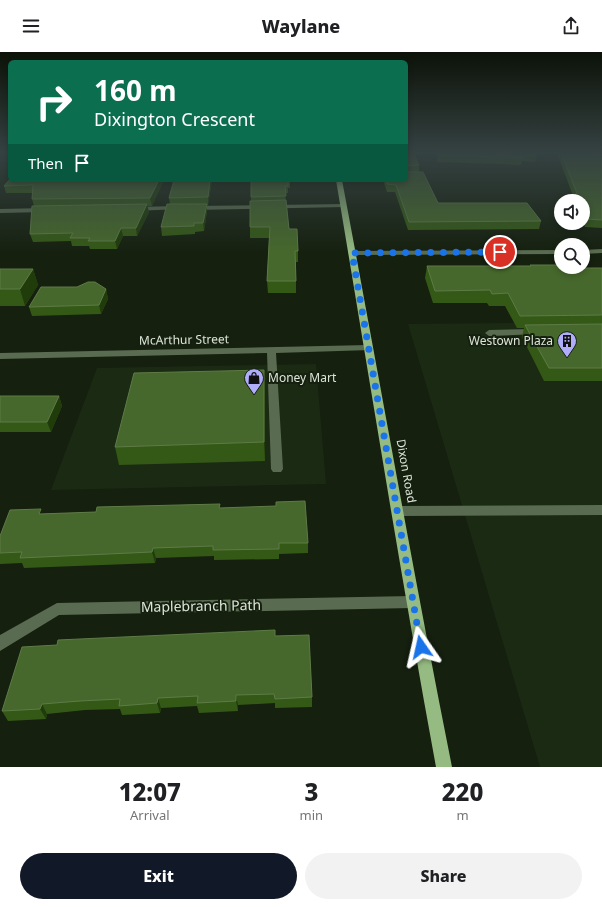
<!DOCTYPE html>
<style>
:root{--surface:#fff;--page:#f2f2f2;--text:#202124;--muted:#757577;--accent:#111827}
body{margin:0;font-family:"Noto Sans",sans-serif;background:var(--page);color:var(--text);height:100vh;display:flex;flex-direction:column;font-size:15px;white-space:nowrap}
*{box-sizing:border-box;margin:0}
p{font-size:13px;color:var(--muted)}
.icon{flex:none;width:22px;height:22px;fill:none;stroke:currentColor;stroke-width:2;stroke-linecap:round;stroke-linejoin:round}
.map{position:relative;height:715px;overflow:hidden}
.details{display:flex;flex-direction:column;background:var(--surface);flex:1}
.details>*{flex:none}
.guide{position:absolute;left:8px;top:8px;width:400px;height:122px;border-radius:6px;box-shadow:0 2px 6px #0003;background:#0b6e4f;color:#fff;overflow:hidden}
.controls{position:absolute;left:554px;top:142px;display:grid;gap:8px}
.controls a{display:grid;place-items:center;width:36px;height:36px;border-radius:50%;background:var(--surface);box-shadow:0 2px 6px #0003;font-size:20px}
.pin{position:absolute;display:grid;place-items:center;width:34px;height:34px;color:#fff;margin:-17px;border:2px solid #fff;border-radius:50%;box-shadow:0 1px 4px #0007}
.me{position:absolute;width:44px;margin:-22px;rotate:349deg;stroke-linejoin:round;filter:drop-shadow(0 0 3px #0008)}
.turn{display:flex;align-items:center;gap:14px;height:84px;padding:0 20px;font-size:18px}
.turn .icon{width:52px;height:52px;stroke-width:2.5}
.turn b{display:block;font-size:28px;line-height:34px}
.then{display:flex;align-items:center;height:38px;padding:0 20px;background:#0003;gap:8px;font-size:15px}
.eta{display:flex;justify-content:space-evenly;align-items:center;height:68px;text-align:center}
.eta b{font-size:24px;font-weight:800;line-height:28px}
.cta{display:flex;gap:8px;margin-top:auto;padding:8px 20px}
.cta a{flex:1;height:46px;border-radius:24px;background:var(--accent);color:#fff;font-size:16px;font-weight:800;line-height:46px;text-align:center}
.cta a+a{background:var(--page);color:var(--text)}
header{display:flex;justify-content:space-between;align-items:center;height:52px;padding:0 20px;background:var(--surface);font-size:18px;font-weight:800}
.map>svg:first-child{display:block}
.built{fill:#1b2a13}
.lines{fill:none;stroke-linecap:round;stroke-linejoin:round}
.minor{fill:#596b50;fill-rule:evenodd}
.major{fill:#96bb82;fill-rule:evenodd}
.wall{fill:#345917}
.shaded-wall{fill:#203c0b}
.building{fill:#46682c;stroke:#5e7b47}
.route{stroke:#1a73e8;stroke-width:7;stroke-dasharray:0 12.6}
.labels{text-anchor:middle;stroke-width:4;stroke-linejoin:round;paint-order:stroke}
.street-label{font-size:12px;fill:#dde5d9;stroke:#15200f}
.poi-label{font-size:12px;fill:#dde5d9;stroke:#15200f;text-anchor:end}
.near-street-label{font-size:14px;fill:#dde5d9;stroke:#15200f}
</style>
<header><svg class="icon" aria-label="menu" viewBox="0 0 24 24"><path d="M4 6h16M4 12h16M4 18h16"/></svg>Waylane<svg class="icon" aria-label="share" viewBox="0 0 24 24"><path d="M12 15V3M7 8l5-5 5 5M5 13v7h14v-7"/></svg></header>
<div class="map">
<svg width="602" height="715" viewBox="0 0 602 715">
<rect width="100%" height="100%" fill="#15200f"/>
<path class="built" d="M 602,270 L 602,715 L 540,715 L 408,272 Z
M 316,312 L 326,432 L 51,438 L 97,316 Z"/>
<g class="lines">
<path class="minor" d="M 343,152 L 345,153 L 345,155 L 194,158 L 191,156 L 194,154 Z
M 178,154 L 181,156 L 180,157 L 134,159 L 131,157 L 134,155 Z
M 0,157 L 44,156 L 47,158 L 44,160 L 0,161 Z
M 602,197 L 602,201 L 583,202 L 583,198 Z
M 561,198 L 561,202 L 352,203 L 348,201 L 352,199 Z
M 536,277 L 540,280 L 539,282 L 489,284 L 485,281 L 489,278 Z
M 368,293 L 372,296 L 371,298 L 276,301 L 283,417 L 281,420 L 273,420 L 271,417 L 267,301 L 0,307 L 0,301 Z
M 602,453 L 602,463 L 398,464 L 394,462 L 392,459 L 394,456 L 398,454 Z
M 412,544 L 417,546 L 419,550 L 417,554 L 412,556 L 59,563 L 0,599 L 0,583 L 57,551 Z"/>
<path class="major" d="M 336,128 L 342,128 C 379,324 413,520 452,715 L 436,715 C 400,520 369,324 336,128 Z"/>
</g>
<path class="wall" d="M 406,101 L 419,113 L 419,120 L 438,151 L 541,169 L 539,177 L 408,178 L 395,140 L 387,140 L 383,128 L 406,128 Z
M 437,101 L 536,101 L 537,102 L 535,110 L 522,109 L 521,113 L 437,110 Z
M 557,101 L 599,101 L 602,108 L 602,176 L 585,175 L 583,170 L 583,149 L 575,149 Z
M 174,128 L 212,128 L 208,153 L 207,153 L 207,159 L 204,179 L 195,180 L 195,182 L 162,184 L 161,175 L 170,152 L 169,146 Z
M 290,128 L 290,136 L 288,136 L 288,141 L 285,141 L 289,177 L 298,199 L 298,210 L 296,210 L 296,241 L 268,241 L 267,229 L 269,186 L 250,186 L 250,175 L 251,145 Z
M 163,130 L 152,154 L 147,154 L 149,160 L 137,184 L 123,184 L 117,197 L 90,197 L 89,194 L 72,194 L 71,189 L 33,190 L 30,182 L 34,154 L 32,147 L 32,141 L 6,141 L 4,134 Z
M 530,213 L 578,216 L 602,216 L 602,329 L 544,329 L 522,285 L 524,276 L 517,276 L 505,254 L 489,254 L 487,251 L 433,251 L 425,226 L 427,214 L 530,214 Z
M 0,217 L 33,217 L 38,233 L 25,254 L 0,254 Z
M 106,237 L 108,247 L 101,262 L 32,264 L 29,255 Z
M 265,335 L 265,409 L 119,413 L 115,395 Z
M 0,344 L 59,344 L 62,354 L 51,380 L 0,380 Z
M 220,456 L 308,491 L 308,501 L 279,502 L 279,507 L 214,508 L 214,504 L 156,506 L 155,511 L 24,516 L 22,511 L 0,512 L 0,484 L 42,462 Z
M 275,584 L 312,645 L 312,655 L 275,656 L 275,651 L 238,653 L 238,659 L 199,661 L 197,654 L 161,656 L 160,661 L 122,663 L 120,657 L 85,658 L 47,662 L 46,667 L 8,669 L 2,659 Z"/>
<path class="shaded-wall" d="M 159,128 L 163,128 L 163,130 L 152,154 L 150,146 Z
M 210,128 L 212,128 L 212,129 L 208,153 L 208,145 Z
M 147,152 L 149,160 L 137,184 L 136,176 Z
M 207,152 L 207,159 L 204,179 L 203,171 Z
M 121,176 L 123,184 L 117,197 L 115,189 Z
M 33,217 L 38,233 L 25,254 L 20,237 Z
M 106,237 L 108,247 L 101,262 L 99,253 Z
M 264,318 L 265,335 L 265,409 L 264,390 Z
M 59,344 L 62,354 L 51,380 L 47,370 Z
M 153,496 L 156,506 L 155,511 L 152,500 Z
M 236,643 L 238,653 L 238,659 L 236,649 Z
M 158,646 L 161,656 L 160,661 L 157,651 Z
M 42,652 L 47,662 L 46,667 L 40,657 Z"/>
<path class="building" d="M 406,101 L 413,101 L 419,113 L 406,114 Z
M 438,101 L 536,101 L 537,102 L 521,102 L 523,106 L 438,103 Z
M 561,101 L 599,101 L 602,108 L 602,168 L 587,167 L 583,156 L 583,149 L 580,149 Z
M 406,120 L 423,120 L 438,151 L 527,151 L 541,169 L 409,170 L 396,133 L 387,132 L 386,128 L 406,128 Z
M 10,127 L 10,128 L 159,128 L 150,146 L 32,147 L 33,133 L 4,134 Z
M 174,128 L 210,128 L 208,145 L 169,146 Z
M 251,128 L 290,128 L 290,129 L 288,129 L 288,134 L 285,134 L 286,144 L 251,145 Z
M 286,148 L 289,177 L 297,177 L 298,199 L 295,199 L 296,229 L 267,229 L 270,175 L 250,175 L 250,149 Z
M 147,152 L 136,176 L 121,176 L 115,189 L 88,189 L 90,186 L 70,186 L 73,181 L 30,182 L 32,154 Z
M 167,152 L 207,152 L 203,171 L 194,171 L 194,174 L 161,175 Z
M 530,213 L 561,213 L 561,215 L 578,215 L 578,216 L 602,216 L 602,263 L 520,264 L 508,241 L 492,242 L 490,238 L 435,239 L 427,214 L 531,214 Z
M 0,217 L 33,217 L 20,237 L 0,237 Z
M 88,230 L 95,230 L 106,237 L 99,253 L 29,255 L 41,235 L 77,235 Z
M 602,272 L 602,316 L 549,316 L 525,273 Z
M 264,318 L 264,390 L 115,395 L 134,321 Z
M 0,344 L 59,344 L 47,370 L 0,370 Z
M 305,449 L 308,491 L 279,491 L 279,497 L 213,498 L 213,494 L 153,496 L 152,500 L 20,506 L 22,500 L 0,501 L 0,484 L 10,458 L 41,457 L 39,462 L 96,460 L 97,455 L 220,452 L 219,456 L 276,454 L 276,450 Z
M 275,578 L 275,584 L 309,583 L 312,645 L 275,647 L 274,642 L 236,643 L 236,649 L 197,651 L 198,644 L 158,646 L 157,651 L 119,654 L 120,647 L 80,649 L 42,652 L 40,657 L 2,659 L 22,595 L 57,593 L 58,588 Z"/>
<linearGradient id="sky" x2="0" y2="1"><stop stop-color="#0c1208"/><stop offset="0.5" stop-color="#354242"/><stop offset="1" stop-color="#354242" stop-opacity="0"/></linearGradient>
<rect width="602" height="201" fill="url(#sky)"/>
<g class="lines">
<path class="route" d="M 421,595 L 352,201 L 500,200"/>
</g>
<defs>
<g id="building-pin" transform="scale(1)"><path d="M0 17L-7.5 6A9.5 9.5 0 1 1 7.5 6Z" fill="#b0aefa" stroke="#15200f"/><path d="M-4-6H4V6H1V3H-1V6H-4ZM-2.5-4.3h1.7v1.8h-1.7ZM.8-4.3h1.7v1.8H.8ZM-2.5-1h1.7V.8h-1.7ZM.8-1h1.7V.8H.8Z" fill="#111"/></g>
<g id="shop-pin" transform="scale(1)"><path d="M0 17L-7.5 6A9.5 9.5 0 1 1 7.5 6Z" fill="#b0aefa" stroke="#15200f"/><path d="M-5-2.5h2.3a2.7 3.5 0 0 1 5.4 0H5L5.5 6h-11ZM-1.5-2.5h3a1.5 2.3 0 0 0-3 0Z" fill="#111"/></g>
</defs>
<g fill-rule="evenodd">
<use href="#building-pin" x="567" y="289"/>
<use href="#shop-pin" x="254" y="326"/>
</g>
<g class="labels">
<g class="street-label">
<text transform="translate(184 288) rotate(-1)" y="4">McArthur Street</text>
<text transform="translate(406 419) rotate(80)" y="4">Dixon Road</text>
</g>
<g class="poi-label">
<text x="553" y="293">Westown Plaza</text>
<text x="268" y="330" text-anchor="start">Money Mart</text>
</g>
<g class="near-street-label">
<text transform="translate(201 554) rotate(-1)" y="5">Maplebranch Path</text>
</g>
</g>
</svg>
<div class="controls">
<a><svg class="icon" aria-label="sound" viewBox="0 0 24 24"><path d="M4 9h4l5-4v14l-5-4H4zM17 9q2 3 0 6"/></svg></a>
<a><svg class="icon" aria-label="search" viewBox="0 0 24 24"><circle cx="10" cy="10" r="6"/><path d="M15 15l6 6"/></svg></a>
</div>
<div class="pin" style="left:500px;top:200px;background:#d93025"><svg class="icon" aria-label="arrive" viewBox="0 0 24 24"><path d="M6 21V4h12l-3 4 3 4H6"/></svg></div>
<svg class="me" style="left:421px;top:595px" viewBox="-20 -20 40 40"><path d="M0-17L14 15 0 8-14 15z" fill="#1a73e8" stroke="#fff" stroke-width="4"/></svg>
<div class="guide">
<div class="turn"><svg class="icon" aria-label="right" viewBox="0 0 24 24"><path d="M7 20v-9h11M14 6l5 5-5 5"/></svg><div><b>160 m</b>Dixington Crescent</div></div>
<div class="then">Then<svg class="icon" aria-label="arrive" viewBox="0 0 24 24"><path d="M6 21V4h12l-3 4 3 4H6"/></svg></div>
</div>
</div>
<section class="details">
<div class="eta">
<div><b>12:07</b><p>Arrival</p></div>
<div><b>3</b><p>min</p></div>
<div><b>220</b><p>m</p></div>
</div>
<div class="cta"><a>Exit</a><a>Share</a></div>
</section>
